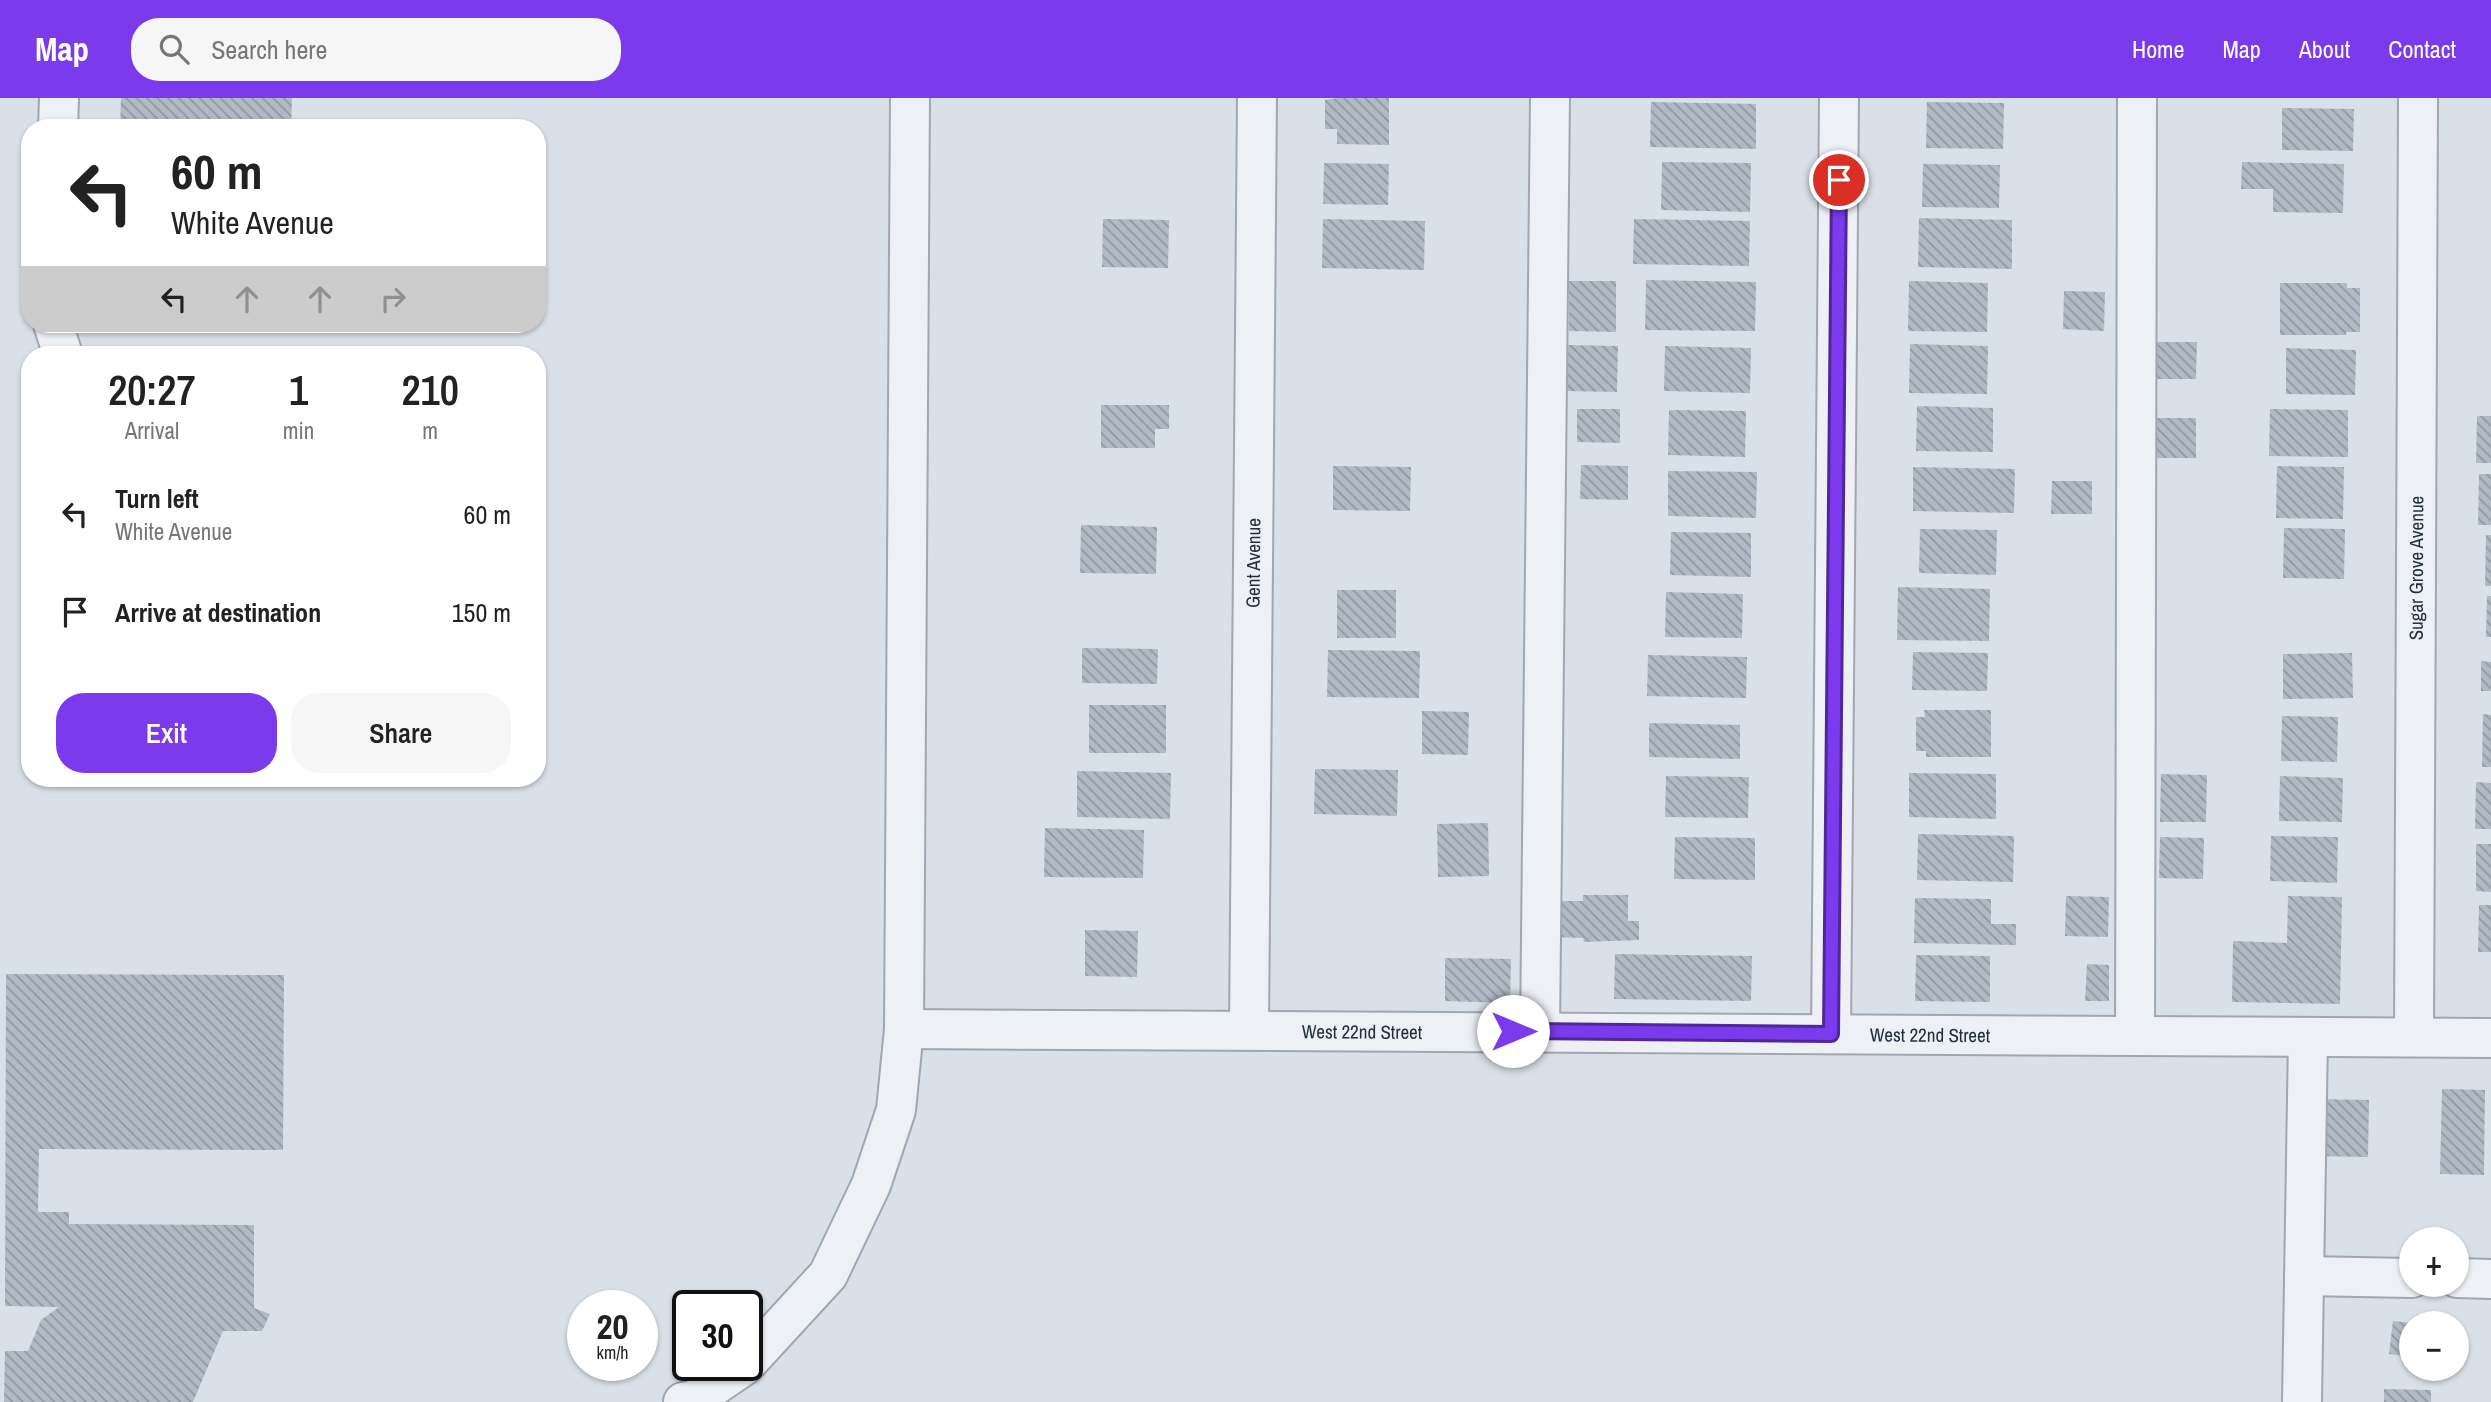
<!DOCTYPE html>
<meta charset="utf-8">
<style>
:root{--surface:#fff;--page:#f6f6f6;--text:#222;--muted:#767676;--accent:#7c3aed}
body{margin:0;font-family:"Archivo Narrow",sans-serif;background:var(--page);color:var(--text);height:100vh;display:flex;flex-direction:column;font-size:26px;white-space:nowrap}
*{box-sizing:border-box;margin:0}
p{font-size:23px;color:var(--muted)}
.icon{flex:none;width:38px;height:38px;fill:none;stroke:currentColor;stroke-width:2;stroke-linecap:round;stroke-linejoin:round}
.map{position:relative;flex:1;overflow:hidden}
.sheet{position:absolute;left:21px;top:248px;width:525px;height:441px;display:flex;flex-direction:column;background:var(--surface);border-radius:28px;box-shadow:0 2px 5px #0004}
.sheet>*{flex:none}
.top-card{position:absolute;left:21px;top:21px;width:525px;height:214px;border-radius:28px;box-shadow:0 2px 5px #0004;background:#fff;color:var(--text);overflow:hidden}
.buttons{position:absolute;left:2399px;top:1129px;display:grid;gap:14px}
.buttons a{display:grid;place-items:center;width:70px;height:70px;border-radius:50%;background:var(--surface);box-shadow:0 2px 5px #0004;font-size:35px}
.speed{position:absolute;left:567px;top:1192px;display:flex;gap:14px;font-size:35px;font-weight:700;text-align:center}
.speed>*{display:grid;place-content:center;width:91px;height:91px;border-radius:50%;background:var(--surface);box-shadow:0 2px 5px #0004;line-height:1}
.speed small{font-size:18px;font-weight:400}
.speed .limit{border:4px solid #111;border-radius:10px;background:#fff;color:#111}
.pin{position:absolute;display:grid;place-items:center;width:60px;height:60px;color:#fff;margin:-30px;border:4px solid #fff;border-radius:50%;box-shadow:0 2px 7px #0007}
.me{position:absolute;width:77px;margin:-38px;rotate:90deg;stroke-linejoin:round;filter:drop-shadow(0 0 5px #0008)}
.turn{display:flex;align-items:center;gap:24px;height:147px;padding:0 35px;font-size:32px}
.turn .icon{width:91px;height:91px;stroke-width:2.5}
.turn b{display:block;font-size:49px;line-height:60px}
.lanes{display:flex;align-items:center;height:66px;padding:0 35px;background:#0003;justify-content:center;gap:35px;direction:ltr}
.lanes .off{opacity:.35}
.eta{display:flex;justify-content:space-evenly;align-items:center;height:119px;text-align:center}
.eta b{font-size:42px;font-weight:600;line-height:49px}
.primary-button{display:flex;gap:14px;margin-top:auto;padding:14px 35px}
.primary-button a{flex:1;height:80px;border-radius:28px;background:var(--accent);color:#fff;font-size:28px;font-weight:600;line-height:80px;text-align:center}
.primary-button a+a{background:var(--page);color:var(--text)}
ul{padding:0;list-style:none}
li{display:flex;align-items:center;gap:21px;height:98px;padding:0 35px}
li div{flex:1}
li b{display:block;font-size:26px}
li em{font-style:normal}
header{display:flex;align-items:center;gap:42px;box-sizing:border-box;height:98px;padding:0 35px;background:var(--accent);color:#fff}
header strong{font-size:33px}
nav{display:flex;gap:38px;margin-inline-start:auto;font-size:24px}
.search{width:490px;height:63px;background:var(--page);display:flex;align-items:center;gap:18px;box-sizing:border-box;padding:0 24px;border-radius:28px;color:var(--muted);font-size:26px}
.map>svg:first-child{display:block}
.building{fill:url(#building-back-hatch)}
.lines{fill:none;stroke-linecap:round;stroke-linejoin:round}
.minor-casing{stroke:#a0a7b1;stroke-width:42}
.minor{stroke:#edf0f5;stroke-width:38}
.route-casing{stroke:#51269a;stroke-width:18}
.route{stroke:#7c3aed;stroke-width:12}
.labels{text-anchor:middle;stroke-width:5;stroke-linejoin:round;paint-order:stroke}
.street-label{font-size:19px;fill:#242f3d;stroke:#eaeff4}
</style>
<header>
<strong>Map</strong>
<div class="search"><svg class="icon" aria-label="search" viewBox="0 0 24 24"><circle cx="10" cy="10" r="6"/><path d="M15 15l6 6"/></svg>Search here</div>
<nav><a>Home</a><a>Map</a><a>About</a><a>Contact</a></nav>
</header>
<div class="map">
<svg width="2491" height="1304" viewBox="0 0 2491 1304">
<defs>
<pattern id="building-back-hatch" width="6" height="6" patternUnits="userSpaceOnUse" patternTransform="scale(1.75)"><rect width="6" height="6" fill="#b1b9c4"/><path d="M-1 5l2 2M0 0l6 6M5-1l2 2" fill="none" stroke="#9097a0"/></pattern>
</defs>
<rect width="100%" height="100%" fill="#dae0e7"/>
<path class="building" d="M 121,0 L 292,0 L 291,30 L 120,30 Z
M 1337,0 L 1389,0 L 1389,47 L 1337,46 L 1337,31 L 1325,31 L 1325,2 Z
M 1651,4 L 1756,6 L 1756,51 L 1650,49 Z
M 1927,4 L 2004,5 L 2003,51 L 1926,50 Z
M 2282,10 L 2354,11 L 2353,53 L 2282,52 Z
M 1662,64 L 1751,65 L 1750,114 L 1661,112 Z
M 2242,64 L 2344,66 L 2343,115 L 2273,114 L 2273,91 L 2241,91 Z
M 1324,65 L 1389,66 L 1388,107 L 1323,106 Z
M 1923,66 L 2000,67 L 1999,110 L 1922,109 Z
M 1919,120 L 2012,122 L 2012,171 L 1918,169 Z
M 1103,121 L 1169,122 L 1168,170 L 1102,169 Z
M 1323,121 L 1425,123 L 1424,172 L 1322,170 Z
M 1634,121 L 1750,123 L 1749,168 L 1633,166 Z
M 1646,182 L 1756,184 L 1755,233 L 1645,232 Z
M 1569,183 L 1616,183 L 1616,234 L 1569,233 Z
M 1909,183 L 1988,185 L 1987,234 L 1908,233 Z
M 2280,185 L 2347,185 L 2347,190 L 2360,190 L 2360,234 L 2346,234 L 2346,237 L 2280,237 Z
M 2064,193 L 2105,194 L 2104,233 L 2063,231 Z
M 2157,244 L 2197,244 L 2196,281 L 2157,281 Z
M 1910,246 L 1988,248 L 1987,296 L 1909,295 Z
M 1566,247 L 1618,248 L 1617,294 L 1565,293 Z
M 1665,248 L 1751,250 L 1750,295 L 1664,293 Z
M 2286,250 L 2356,252 L 2355,297 L 2286,296 Z
M 1101,307 L 1169,307 L 1169,331 L 1155,331 L 1155,350 L 1101,350 Z
M 1917,308 L 1993,310 L 1993,354 L 1916,353 Z
M 1577,311 L 1620,311 L 1620,345 L 1577,344 Z
M 2270,311 L 2348,312 L 2348,359 L 2269,358 Z
M 1669,312 L 1746,313 L 1745,359 L 1668,357 Z
M 2477,318 L 2491,318 L 2491,365 L 2476,365 Z
M 2155,320 L 2196,320 L 2196,360 L 2155,360 Z
M 1581,367 L 1628,368 L 1628,402 L 1580,401 Z
M 1333,368 L 1411,369 L 1410,413 L 1333,412 Z
M 2277,368 L 2344,369 L 2343,421 L 2276,420 Z
M 1913,369 L 2015,371 L 2014,415 L 1913,413 Z
M 1668,373 L 1757,374 L 1756,420 L 1668,418 Z
M 2479,376 L 2491,376 L 2491,427 L 2478,427 Z
M 2052,383 L 2092,383 L 2092,416 L 2051,416 Z
M 1081,427 L 1157,429 L 1156,476 L 1080,475 Z
M 2284,430 L 2345,431 L 2344,481 L 2283,480 Z
M 1920,431 L 1997,432 L 1996,477 L 1919,475 Z
M 1671,434 L 1751,435 L 1751,479 L 1670,477 Z
M 2486,437 L 2491,437 L 2491,488 L 2485,488 Z
M 1898,489 L 1990,491 L 1989,543 L 1897,542 Z
M 1337,492 L 1396,492 L 1396,540 L 1337,540 Z
M 1666,494 L 1743,496 L 1742,540 L 1665,539 Z
M 2487,498 L 2491,498 L 2491,539 L 2486,539 Z
M 1082,550 L 1158,551 L 1157,586 L 1082,585 Z
M 1328,552 L 1420,553 L 1419,600 L 1327,599 Z
M 1913,554 L 1988,555 L 1987,593 L 1912,592 Z
M 2352,555 L 2353,600 L 2283,601 L 2283,556 Z
M 1648,557 L 1747,559 L 1746,600 L 1647,598 Z
M 2481,563 L 2491,564 L 2491,593 L 2481,593 Z
M 1089,607 L 1166,607 L 1166,655 L 1089,655 Z
M 1924,612 L 1991,612 L 1991,659 L 1926,659 L 1926,653 L 1916,653 L 1916,619 L 1925,619 Z
M 1422,613 L 1469,614 L 1468,657 L 1422,656 Z
M 2483,616 L 2491,617 L 2491,669 L 2482,669 Z
M 2282,618 L 2338,619 L 2337,664 L 2281,663 Z
M 1649,625 L 1740,627 L 1740,661 L 1649,659 Z
M 1315,671 L 1398,672 L 1397,718 L 1314,716 Z
M 1077,673 L 1171,675 L 1170,721 L 1077,719 Z
M 1909,675 L 1996,676 L 1996,721 L 1909,719 Z
M 2161,676 L 2207,677 L 2206,724 L 2160,724 Z
M 1666,678 L 1749,679 L 1748,720 L 1665,719 Z
M 2280,678 L 2343,680 L 2342,724 L 2279,723 Z
M 2476,684 L 2491,685 L 2491,731 L 2475,731 Z
M 1488,725 L 1489,778 L 1438,779 L 1437,726 Z
M 1045,730 L 1144,732 L 1143,780 L 1044,779 Z
M 1918,736 L 2014,738 L 2013,784 L 1917,782 Z
M 2271,738 L 2338,739 L 2337,785 L 2270,783 Z
M 1675,739 L 1755,740 L 1755,782 L 1674,781 Z
M 2160,739 L 2204,740 L 2203,781 L 2159,780 Z
M 2476,746 L 2491,746 L 2491,794 L 2476,793 Z
M 1583,797 L 1628,797 L 1628,823 L 1639,823 L 1639,842 L 1584,844 L 1583,840 L 1553,839 L 1553,803 L 1583,803 Z
M 2066,798 L 2109,799 L 2108,839 L 2065,838 Z
M 2288,798 L 2342,799 L 2340,906 L 2232,904 L 2233,843 L 2287,845 Z
M 1915,800 L 1991,801 L 1991,826 L 2016,826 L 2016,847 L 1914,845 Z
M 2479,807 L 2491,807 L 2491,854 L 2478,854 Z
M 1085,832 L 1138,833 L 1137,879 L 1085,878 Z
M 1615,856 L 1752,858 L 1751,903 L 1614,901 Z
M 1916,857 L 1990,858 L 1990,904 L 1915,903 Z
M 1445,860 L 1511,861 L 1510,905 L 1445,903 Z
M 2087,866 L 2109,867 L 2109,903 L 2085,903 Z
M 6,876 L 284,877 L 283,1052 L 39,1051 L 38,1114 L 69,1114 L 69,1126 L 254,1127 L 254,1210 L 270,1216 L 262,1233 L 223,1233 L 193,1304 L 4,1304 L 5,1253 L 28,1253 L 41,1222 L 59,1209 L 5,1208 Z
M 2442,991 L 2485,992 L 2484,1077 L 2440,1076 Z
M 2315,1001 L 2369,1002 L 2368,1059 L 2314,1058 Z
M 2393,1223 L 2412,1225 L 2412,1259 L 2389,1256 Z
M 2384,1291 L 2431,1292 L 2431,1304 L 2384,1304 Z"/>
<g class="lines">
<g class="minor-casing">
<g id="minor">
<path d="M 58,30 L 59,0"/>
<path d="M 53,226 L 63,257"/>
<path id="s1" d="M 904,931 L 2491,940"/>
<path id="s2" d="M 1249,931 L 1257,0"/>
<path d="M 1540,933 L 1550,0"/>
<path d="M 1831,936 L 1839,0"/>
<path d="M 2135,938 L 2137,0"/>
<path id="s3" d="M 2414,939 L 2418,0"/>
<path d="M 2304,1178 L 2412,1180"/>
<path d="M 2457,1180 L 2491,1181"/>
<path d="M 747,1265 L 828,1177 L 871,1087 L 896,1012 L 904,931 L 910,0"/>
<path d="M 683,1304 L 694,1302 L 745,1267"/>
<path d="M 2302,1304 L 2308,939"/>
</g>
</g>
<use href="#minor" class="minor"/>
</g>
<g class="lines">
<g class="route-casing">
<path id="route" d="M 1513,933 L 1831,936 L 1839,82"/>
</g>
<use href="#route" class="route"/>
</g>
<g class="labels">
<g class="street-label">
<text dy="7" stroke="none"><textPath href="#s2" startOffset="466">Gent Avenue</textPath></text>
<text dy="7" stroke="none"><textPath href="#s3" startOffset="469">Sugar Grove Avenue</textPath></text>
<text dy="7" stroke="none"><textPath href="#s1" startOffset="458">West 22nd Street</textPath></text>
<text dy="7" stroke="none"><textPath href="#s1" startOffset="1026">West 22nd Street</textPath></text>
</g>
</g>
</svg>
<div class="buttons">
<a>+</a>
<a>−</a>
</div>
<div class="speed"><div>20<small>km/h</small></div><div class="limit">30</div></div>
<div class="pin" style="left:1839px;top:82px;background:#d93025"><svg class="icon" aria-label="arrive" viewBox="0 0 24 24"><path d="M6 21V4h12l-3 4 3 4H6"/></svg></div>
<svg class="me" style="left:1513px;top:933px" viewBox="-20 -20 40 40"><circle r="19" fill="#fff"/><path d="M0-13L10 11 0 6-10 11z" fill="#7c3aed"/></svg>
<div class="top-card">
<div class="turn"><svg class="icon" aria-label="left" viewBox="0 0 24 24"><path d="M17 20v-9H6M10 6l-5 5 5 5"/></svg><div><b>60 m</b>White Avenue</div></div>
<div class="lanes"><svg class="icon" aria-label="left" viewBox="0 0 24 24"><path d="M17 20v-9H6M10 6l-5 5 5 5"/></svg><svg class="icon off" aria-label="ahead" viewBox="0 0 24 24"><path d="M12 20V5M6 11l6-6 6 6"/></svg><svg class="icon off" aria-label="ahead" viewBox="0 0 24 24"><path d="M12 20V5M6 11l6-6 6 6"/></svg><svg class="icon off" aria-label="right" viewBox="0 0 24 24"><path d="M7 20v-9h11M14 6l5 5-5 5"/></svg></div>
</div>
<section class="sheet">
<div class="eta">
<div><b>20:27</b><p>Arrival</p></div>
<div><b>1</b><p>min</p></div>
<div><b>210</b><p>m</p></div>
</div>
<ul>
<li><svg class="icon" aria-label="left" viewBox="0 0 24 24"><path d="M17 20v-9H6M10 6l-5 5 5 5"/></svg><div><b>Turn left</b><p>White Avenue</p></div><em>60 m</em></li>
<li><svg class="icon" aria-label="arrive" viewBox="0 0 24 24"><path d="M6 21V4h12l-3 4 3 4H6"/></svg><div><b>Arrive at destination</b></div><em>150 m</em></li>
</ul>
<div class="primary-button"><a>Exit</a><a>Share</a></div>
</section>
</div>
